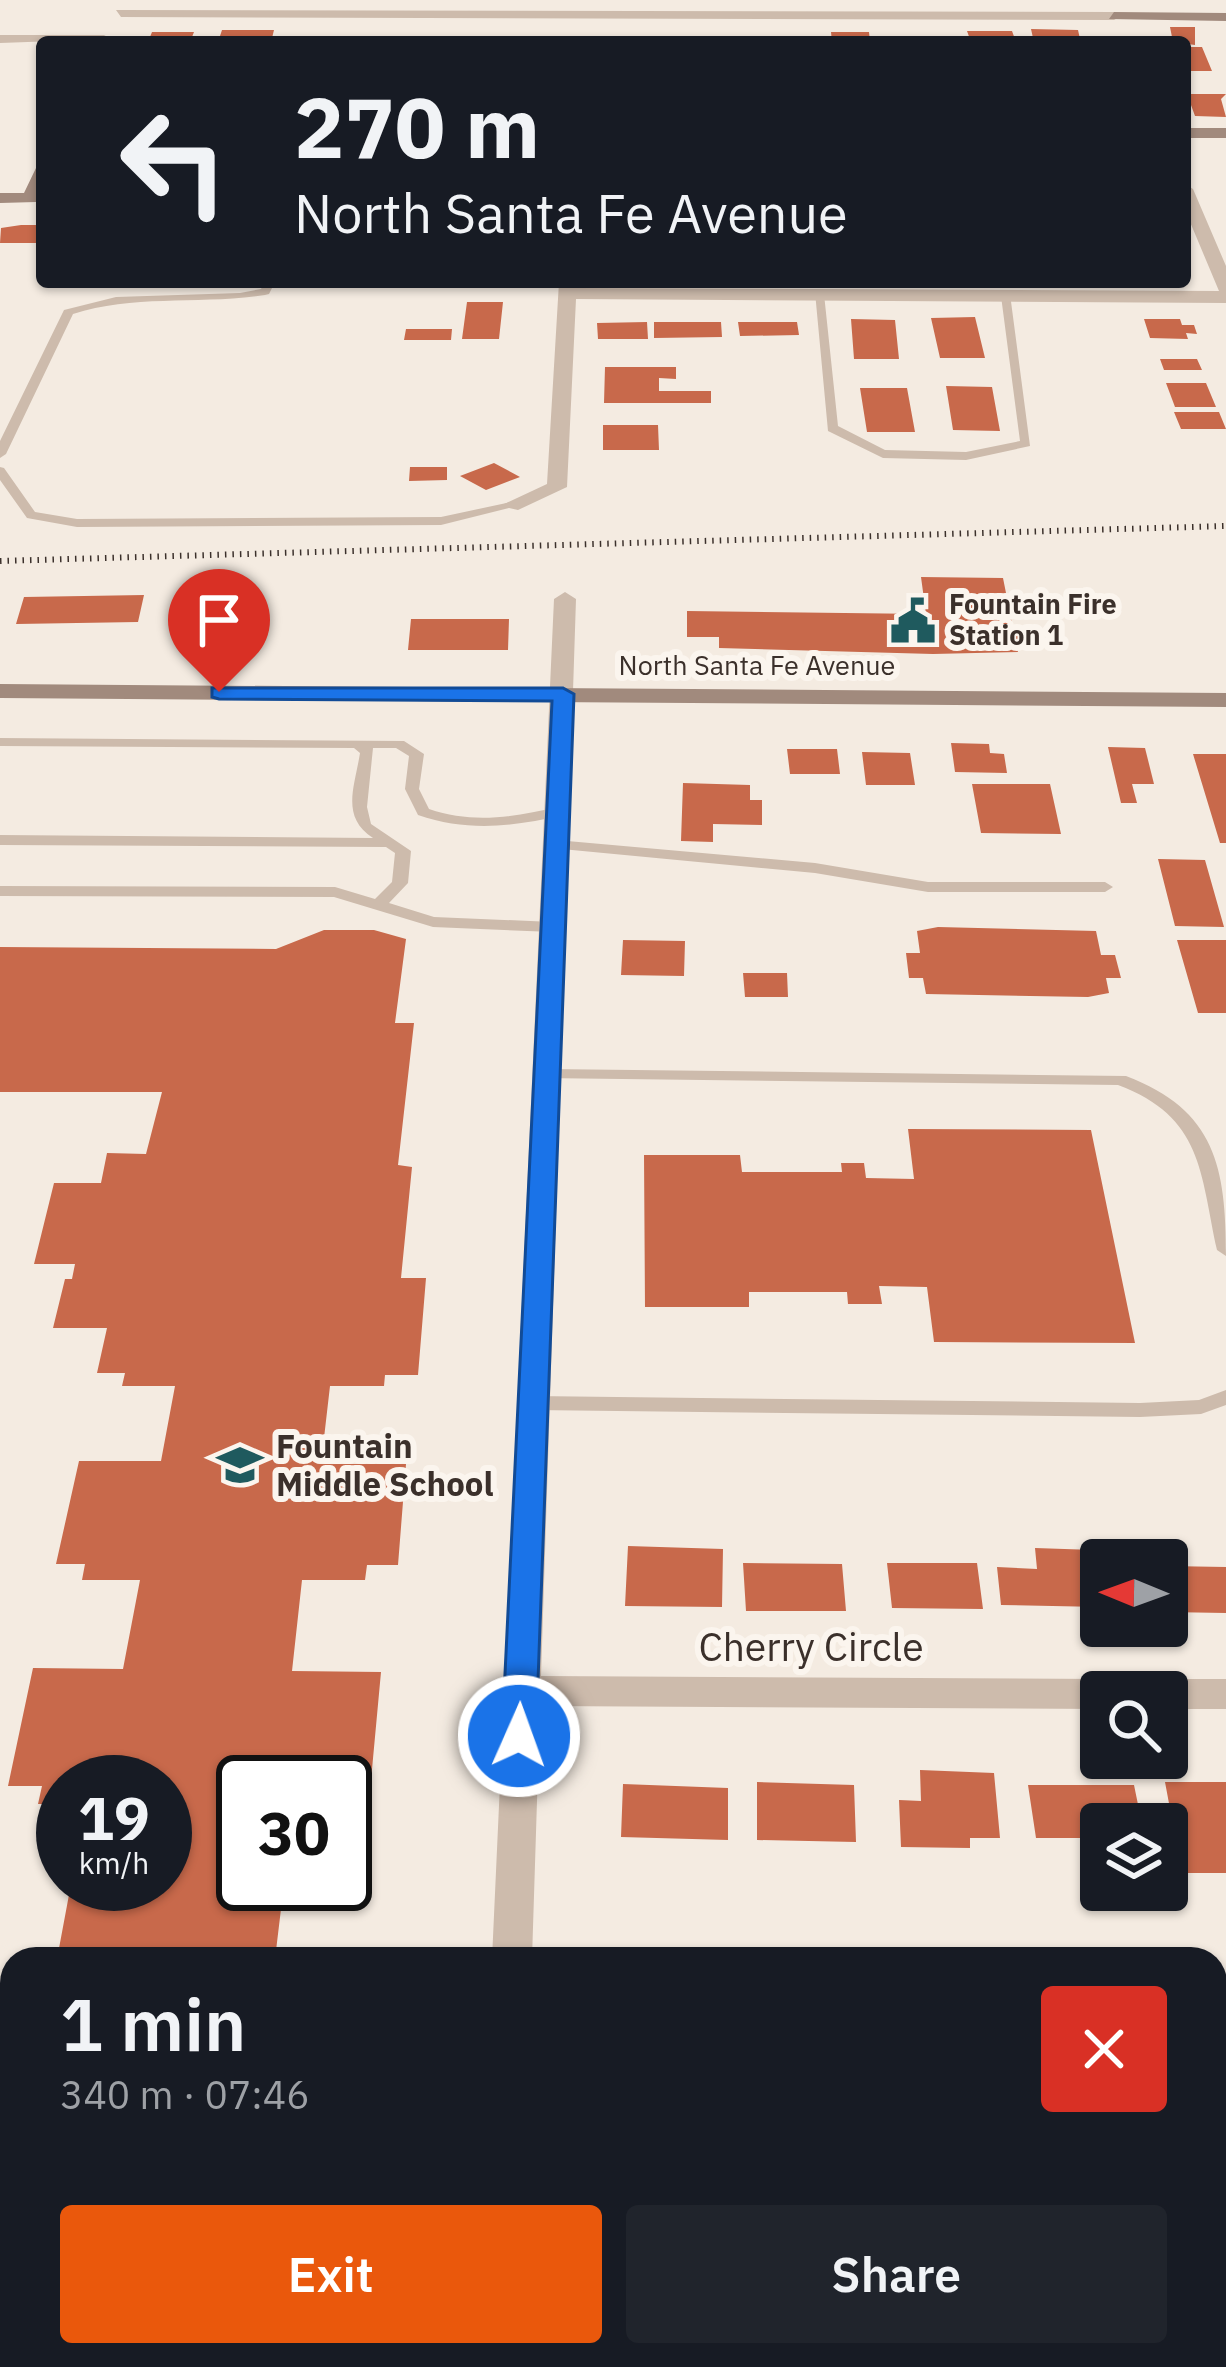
<!DOCTYPE html>
<meta charset="utf-8">
<style>
:root{--surface:#171b24;--page:#20242c;--text:#f1f3f6;--muted:#9ea1a6;--accent:#ea580c}
body{margin:0;font-family:"IBM Plex Sans",sans-serif;background:var(--page);color:var(--text);height:100vh;display:flex;flex-direction:column;font-size:45px;white-space:nowrap}
*{box-sizing:border-box;margin:0}
p{font-size:39px;color:var(--muted)}
.icon{flex:none;width:66px;height:66px;fill:none;stroke:currentColor;stroke-width:2;stroke-linecap:round;stroke-linejoin:round}
.map{position:relative;flex:1;overflow:hidden}
.side{position:absolute;left:0px;top:1947px;width:1227px;height:420px;display:flex;flex-direction:column;background:var(--surface);border-radius:36px 36px 0 0;box-shadow:0 3px 9px #0004}
.side>*{flex:none}
.banner{position:absolute;left:36px;top:36px;width:1155px;height:252px;border-radius:12px;box-shadow:0 3px 9px #0004;background:#171b24;color:var(--text);overflow:hidden}
.needle{width:78px;rotate:271deg}
.fabs{position:absolute;left:1080px;top:1539px;display:grid;gap:24px}
.fabs a{display:grid;place-items:center;width:108px;height:108px;border-radius:12px;background:var(--surface);box-shadow:0 3px 9px #0004;font-size:60px}
.speed{position:absolute;left:36px;top:1755px;display:flex;gap:24px;font-size:60px;font-weight:700;text-align:center}
.speed>*{display:grid;place-content:center;width:156px;height:156px;border-radius:50%;background:var(--surface);box-shadow:0 3px 9px #0004;line-height:1}
.speed small{font-size:30px;font-weight:400}
.speed .limit{border:6px solid #111;border-radius:18px;background:#fff;color:#111}
.pin{position:absolute;display:grid;place-items:center;width:102px;height:102px;color:#fff;margin:-123px -51px;border-radius:50% 50% 50% 0;rotate:-45deg;box-shadow:0 0 12px #0007}
.pin .icon{rotate:45deg}
.me{position:absolute;width:132px;margin:-66px;rotate:2deg;stroke-linejoin:round;filter:drop-shadow(0 0 9px #0008)}
.turn{display:flex;align-items:center;gap:42px;height:252px;padding:0 60px;font-size:54px}
.turn .icon{width:156px;height:156px;stroke-width:2.5}
.turn b{display:block;font-size:84px;line-height:102px}
.round{display:grid;place-items:center;flex:none;width:126px;height:126px;border-radius:12px;background:var(--page)}
.summary{display:flex;align-items:center;justify-content:space-between;height:204px;padding:0 60px}
h1{font-size:72px;font-weight:600;line-height:90px}
.cta{display:flex;gap:24px;margin-top:auto;padding:24px 60px}
.cta a{flex:1;height:138px;border-radius:12px;background:var(--accent);color:#fff;font-size:48px;font-weight:600;line-height:138px;text-align:center}
.cta a+a{background:var(--page);color:var(--text)}
.map>svg:first-child{display:block}
.building{fill:#c8694b}
.lines{fill:none;stroke-linecap:round;stroke-linejoin:round}
.lane{fill:#cdbbac;fill-rule:evenodd}
.street{fill:#cdbbac;fill-rule:evenodd}
.secondary{fill:#a18a7d;fill-rule:evenodd}
.rail{stroke:#3b302b;stroke-width:6;stroke-dasharray:1.5 6;stroke-linecap:butt}
.route{fill:#1a73e8;stroke:#114b97;stroke-width:3}
.labels{text-anchor:middle;stroke-width:12;stroke-linejoin:round;paint-order:stroke}
.far-poi-label{font-size:27px;font-weight:bold;fill:#3b302b;stroke:#fbf5ee;text-anchor:start}
.far-street-label{font-size:27px;fill:#3b302b;stroke:#fbf5ee}
.poi-label{font-size:33px;font-weight:bold;fill:#3b302b;stroke:#fbf5ee;text-anchor:start}
.near-street-label{font-size:39px;fill:#3b302b;stroke:#fbf5ee}
</style>
<div class="map">
<svg width="1226" height="2367" viewBox="0 0 1226 2367">
<rect width="100%" height="100%" fill="#f4ebe1"/>
<path class="building" d="M 1170,27 L 1195,27 L 1195,45 L 1173,42 Z
M 1031,29 L 1078,30 L 1080,39 L 1033,38 Z
M 222,30 L 274,30 L 271,42 L 224,42 L 219,39 Z
M 967,31 L 1012,31 L 1016,42 L 971,42 Z
M 152,32 L 194,32 L 190,42 L 148,42 Z
M 831,32 L 869,32 L 870,42 L 832,42 Z
M 1185,47 L 1202,47 L 1212,71 L 1185,71 Z
M 1187,94 L 1226,94 L 1221,99 L 1226,117 L 1195,116 Z
M 21,225 L 42,225 L 42,243 L 0,243 L 1,228 Z
M 116,282 L 195,282 L 193,287 L 114,286 Z
M 467,302 L 503,302 L 499,339 L 462,339 Z
M 975,317 L 985,358 L 940,358 L 931,318 Z
M 851,319 L 895,320 L 899,359 L 854,359 Z
M 1144,319 L 1180,319 L 1182,325 L 1194,325 L 1197,334 L 1186,333 L 1188,339 L 1150,338 Z
M 647,322 L 648,339 L 598,339 L 597,323 Z
M 654,322 L 721,322 L 722,337 L 654,338 Z
M 738,322 L 797,322 L 799,335 L 740,336 Z
M 406,329 L 452,329 L 451,340 L 404,340 Z
M 1160,359 L 1197,359 L 1202,370 L 1164,370 Z
M 605,367 L 676,367 L 676,379 L 659,378 L 659,391 L 711,391 L 711,403 L 604,403 Z
M 1166,383 L 1206,383 L 1216,407 L 1175,407 Z
M 946,386 L 992,387 L 1000,431 L 953,430 Z
M 860,388 L 907,388 L 915,432 L 867,432 Z
M 1174,412 L 1219,412 L 1226,429 L 1181,429 Z
M 603,425 L 658,425 L 659,450 L 603,450 Z
M 494,463 L 520,477 L 486,490 L 460,476 Z
M 410,467 L 447,467 L 447,480 L 409,481 Z
M 921,577 L 1003,578 L 1013,628 L 1025,628 L 1028,645 L 1016,645 L 1018,652 L 933,654 L 719,648 L 719,637 L 687,637 L 687,611 L 926,614 Z
M 144,595 L 138,622 L 16,624 L 24,597 Z
M 411,619 L 509,619 L 508,650 L 408,650 Z
M 183,633 L 248,633 L 245,647 L 180,647 Z
M 951,743 L 989,744 L 990,753 L 1004,754 L 1007,773 L 955,772 Z
M 1108,747 L 1145,748 L 1154,784 L 1132,784 L 1137,803 L 1121,803 Z
M 787,749 L 837,749 L 840,774 L 790,774 Z
M 862,752 L 910,753 L 915,785 L 866,785 Z
M 1193,754 L 1226,754 L 1226,843 L 1220,843 Z
M 683,783 L 750,785 L 750,800 L 762,800 L 762,825 L 713,824 L 713,842 L 681,841 Z
M 972,784 L 1050,784 L 1061,834 L 981,833 Z
M 1158,859 L 1205,860 L 1224,927 L 1175,926 Z
M 938,927 L 1096,931 L 1101,955 L 1115,955 L 1121,978 L 1106,978 L 1109,993 L 1088,997 L 926,994 L 923,978 L 909,978 L 906,953 L 920,953 L 917,931 Z
M 324,930 L 374,930 L 406,939 L 395,1023 L 414,1023 L 398,1165 L 412,1167 L 401,1278 L 426,1278 L 418,1375 L 385,1375 L 384,1386 L 330,1386 L 321,1464 L 406,1464 L 398,1565 L 367,1565 L 365,1580 L 302,1580 L 292,1671 L 381,1672 L 371,1780 L 243,1782 L 243,1884 L 284,1884 L 275,1959 L 57,1959 L 71,1884 L 165,1884 L 165,1782 L 63,1782 L 63,1804 L 38,1804 L 42,1786 L 8,1786 L 33,1668 L 123,1669 L 140,1580 L 82,1580 L 85,1564 L 56,1564 L 79,1461 L 161,1461 L 175,1386 L 122,1386 L 125,1373 L 97,1373 L 107,1328 L 53,1328 L 65,1279 L 72,1279 L 75,1264 L 34,1264 L 54,1183 L 101,1183 L 107,1153 L 146,1154 L 162,1092 L 0,1092 L 0,947 L 276,949 Z
M 623,940 L 685,941 L 684,976 L 621,975 Z
M 1177,940 L 1226,940 L 1226,1013 L 1198,1013 Z
M 743,973 L 787,973 L 788,997 L 745,997 Z
M 908,1129 L 1091,1130 L 1135,1343 L 934,1342 L 927,1287 L 879,1286 L 882,1304 L 848,1304 L 847,1292 L 749,1292 L 749,1307 L 645,1307 L 644,1155 L 740,1155 L 742,1172 L 842,1172 L 841,1163 L 864,1163 L 866,1178 L 914,1179 Z
M 628,1546 L 723,1549 L 722,1607 L 625,1606 Z
M 1035,1548 L 1094,1550 L 1101,1607 L 1001,1605 L 997,1567 L 1037,1569 Z
M 743,1563 L 842,1564 L 846,1611 L 746,1611 Z
M 887,1563 L 977,1563 L 983,1609 L 892,1608 Z
M 1167,1566 L 1226,1567 L 1226,1613 L 1167,1612 Z
M 920,1770 L 994,1773 L 1000,1838 L 970,1838 L 970,1848 L 901,1847 L 899,1800 L 921,1801 Z
M 757,1782 L 854,1785 L 856,1842 L 757,1840 Z
M 1165,1782 L 1226,1782 L 1226,1873 L 1182,1873 Z
M 623,1784 L 728,1788 L 728,1840 L 621,1837 Z
M 1028,1785 L 1134,1785 L 1142,1824 L 1101,1824 L 1101,1838 L 1036,1838 Z"/>
<g class="lines">
<path class="lane" d="M 265,282 L 275,282 L 269,294 L 265,295 C 201,305 135,294 73,314 L 6,454 L 0,458 L 0,441 L 64,310 L 116,297 L 240,293 L 261,289 Z
M 815,292 L 824,294 L 838,426 L 885,450 L 966,452 L 1020,441 L 1001,296 L 1010,294 L 1030,446 L 966,460 L 883,458 L 828,431 Z
M 0,467 L 4,468 L 35,512 L 77,519 L 441,517 L 511,502 L 517,506 L 441,525 L 77,527 L 27,518 L 0,480 Z
M 0,738 L 404,741 L 424,754 L 419,789 L 429,809 C 473,824 514,817 558,807 L 566,812 L 563,815 C 512,827 468,832 418,815 L 405,789 L 409,756 L 396,748 L 373,748 L 367,807 L 371,824 L 411,851 L 408,883 L 389,903 L 434,917 L 553,922 L 561,927 L 553,932 L 433,927 L 334,897 L 0,896 L 0,886 L 335,887 L 375,899 L 392,882 L 395,853 L 386,847 L 0,845 L 0,835 L 373,838 C 340,817 355,786 360,753 L 354,748 L 0,746 Z
M 556,840 L 815,863 L 928,882 L 1105,882 L 1113,887 L 1105,892 L 928,892 L 815,873 L 551,848 L 548,845 Z
M 547,1069 L 1126,1076 C 1216,1110 1226,1168 1226,1256 L 1217,1250 C 1200,1172 1203,1117 1118,1085 L 541,1078 L 538,1074 Z
M 1226,1390 L 1226,1405 L 1201,1414 L 1140,1417 L 533,1410 L 526,1408 L 523,1403 L 526,1398 L 533,1396 L 1140,1403 L 1199,1400 Z"/>
<path class="street" d="M 116,10 L 1114,12 L 1121,16 L 1114,20 L 121,17 Z
M 0,35 L 104,35 L 111,39 L 0,43 Z
M 1185,184 L 1193,189 L 1226,266 L 1226,303 L 576,299 L 567,487 L 518,510 L 500,506 L 547,484 L 559,282 L 577,282 L 577,288 L 1219,291 L 1185,210 Z
M 565,592 L 576,599 L 541,1676 L 1101,1679 L 1114,1684 L 1118,1692 L 1101,1692 L 1101,1709 L 540,1706 L 532,1959 L 492,1959 L 554,599 Z
M 1167,1679 L 1226,1679 L 1226,1709 L 1167,1709 L 1167,1692 L 1150,1692 L 1154,1684 Z
M 1215,2219 L 1226,2219 L 1226,2261 L 1215,2261 Z
M 475,2355 L 521,2355 L 521,2367 L 475,2367 Z"/>
<path class="secondary" d="M 1114,12 L 1226,13 L 1226,21 L 1109,19 Z
M 1185,128 L 1226,128 L 1226,138 L 1185,138 Z
M 42,167 L 42,190 L 36,202 L 0,203 L 0,193 L 24,193 L 36,168 Z
M 0,684 L 1226,693 L 1226,707 L 0,698 Z"/>
<path class="rail" d="M 0,561 L 1226,526"/>
</g>
<path class="route" d="M 212,688 L 563,688 L 574,694 L 536,1736 L 531,1745 L 507,1745 L 502,1736 L 552,701 L 219,699 L 212,697 Z"/>
<defs>
<g id="civic-bare" transform="scale(3.6)"><path d="M-.6-6.5H3V-4.5H.6V-3L4-1V1h2V6H-6V1h2V-1L-.6-3ZM-1.2 2.5V6h2.4V2.5Z" fill="#1f5a5e" stroke="#fbf5ee" stroke-width="2.5" paint-order="stroke"/></g>
<g id="school-bare" transform="scale(3.6)"><path d="M0-5L7-2L0 1L-7-2ZM-4 1L0 2.5L4 1V4Q0 6-4 4Z" fill="#1f5a5e" stroke="#fbf5ee" stroke-width="2.5" paint-order="stroke"/></g>
</defs>
<g fill-rule="evenodd">
<use href="#civic-bare" x="913" y="621"/>
<use href="#school-bare" x="240" y="1465"/>
</g>
<g class="labels">
<g class="far-poi-label">
<text x="949" y="614">Fountain Fire<tspan x="949" dy="31">Station 1</tspan></text>
</g>
<g class="far-street-label">
<text x="757" y="675">North Santa Fe Avenue</text>
</g>
<g class="poi-label">
<text x="276" y="1458">Fountain<tspan x="276" dy="38">Middle School</tspan></text>
</g>
<g class="near-street-label">
<text x="811" y="1661">Cherry Circle</text>
</g>
</g>
</svg>
<div class="fabs">
<a><svg class="needle" viewBox="-14 -14 28 28"><path d="M0-13l5 13h-10z" fill="#e53935"/><path d="M0 13l5-13h-10z" fill="#9ea1a6"/></svg></a>
<a><svg class="icon" aria-label="search" viewBox="0 0 24 24"><circle cx="10" cy="10" r="6"/><path d="M15 15l6 6"/></svg></a>
<a><svg class="icon" aria-label="layers" viewBox="0 0 24 24"><path d="M12 4l9 5-9 5-9-5zM3 14l9 5 9-5"/></svg></a>
</div>
<div class="speed"><div>19<small>km/h</small></div><div class="limit">30</div></div>
<div class="pin" style="left:219px;top:692px;background:#d93025"><svg class="icon" aria-label="arrive" viewBox="0 0 24 24"><path d="M6 21V4h12l-3 4 3 4H6"/></svg></div>
<svg class="me" style="left:519px;top:1736px" viewBox="-20 -20 40 40"><circle r="17" fill="#1a73e8" stroke="#fff" stroke-width="3"/><path d="M0-11L8 9 0 5-8 9z" fill="#fff"/></svg>
<div class="banner">
<div class="turn"><svg class="icon" aria-label="left" viewBox="0 0 24 24"><path d="M17 20v-9H6M10 6l-5 5 5 5"/></svg><div><b>270 m</b>North Santa Fe Avenue</div></div>
</div>
<section class="side">
<div class="summary"><div><h1>1 min</h1><p>340 m · 07:46</p></div><a class="round" style="background:#d93025;color:#fff"><svg class="icon" aria-label="close" viewBox="0 0 24 24"><path d="M6 6l12 12M18 6L6 18"/></svg></a></div>
<div class="cta"><a>Exit</a><a>Share</a></div>
</section>
</div>
